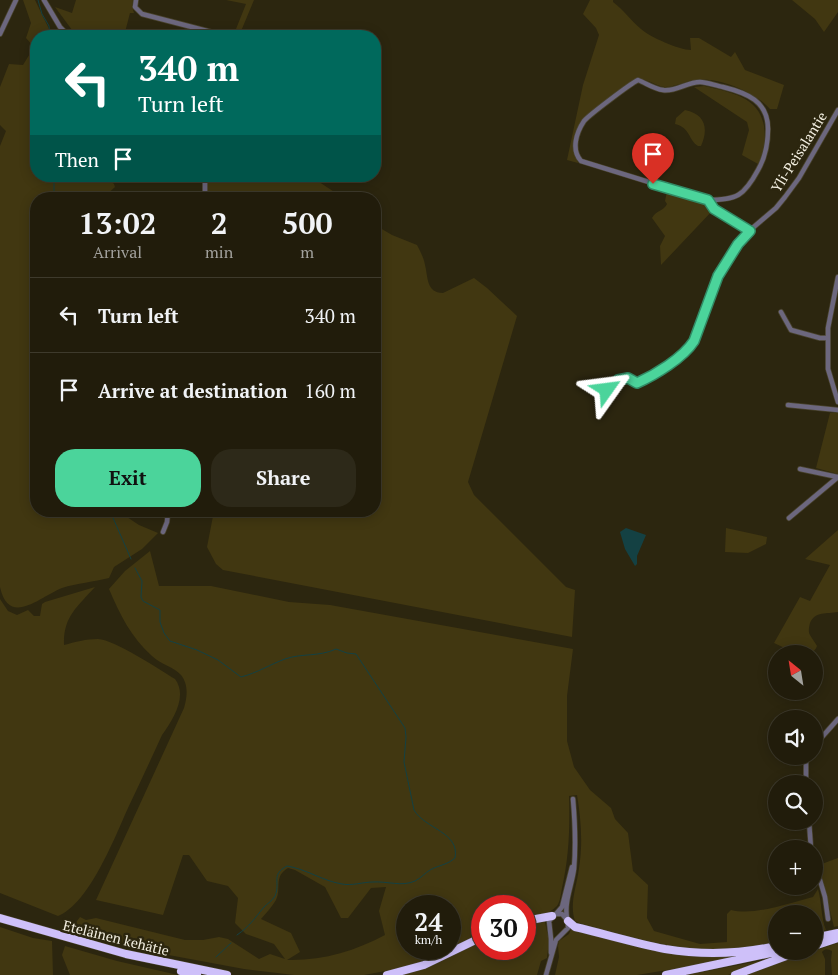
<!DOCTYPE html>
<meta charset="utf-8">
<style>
:root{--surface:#211c0b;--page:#2d2919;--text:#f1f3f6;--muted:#a2a19d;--line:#3e3a2c;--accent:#4bd49b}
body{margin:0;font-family:"PT Serif",serif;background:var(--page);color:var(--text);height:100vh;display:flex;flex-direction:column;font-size:19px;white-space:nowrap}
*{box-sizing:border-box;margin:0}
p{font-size:16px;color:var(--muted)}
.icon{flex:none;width:28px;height:28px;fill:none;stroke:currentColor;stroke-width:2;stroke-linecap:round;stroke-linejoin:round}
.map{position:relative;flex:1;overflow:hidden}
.drawer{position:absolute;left:30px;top:192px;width:351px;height:325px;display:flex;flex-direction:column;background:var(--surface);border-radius:20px;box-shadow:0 2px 12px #0003,0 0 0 1px var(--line)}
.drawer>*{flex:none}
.banner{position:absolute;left:30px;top:30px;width:351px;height:152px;border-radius:20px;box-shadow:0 2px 12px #0003,0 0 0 1px var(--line);background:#00695c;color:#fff;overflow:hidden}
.needle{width:32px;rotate:330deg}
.tools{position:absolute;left:768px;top:645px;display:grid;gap:10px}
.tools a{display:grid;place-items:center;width:55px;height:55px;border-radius:50%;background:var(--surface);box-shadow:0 2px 12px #0003,0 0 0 1px var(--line);font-size:25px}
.speed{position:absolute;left:396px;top:895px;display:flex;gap:10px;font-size:25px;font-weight:700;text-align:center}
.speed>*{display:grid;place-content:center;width:65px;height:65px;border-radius:50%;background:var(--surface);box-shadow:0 2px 12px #0003,0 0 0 1px var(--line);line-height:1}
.speed small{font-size:12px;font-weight:400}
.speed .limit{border:8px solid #d22;background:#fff;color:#111}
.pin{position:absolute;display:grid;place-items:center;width:42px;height:42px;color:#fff;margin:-51px -21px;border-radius:50% 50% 50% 0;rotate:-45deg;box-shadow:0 0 5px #0007}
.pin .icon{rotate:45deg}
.me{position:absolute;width:55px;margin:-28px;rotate:59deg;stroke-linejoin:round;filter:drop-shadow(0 0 4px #0008)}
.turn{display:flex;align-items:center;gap:18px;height:105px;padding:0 25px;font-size:22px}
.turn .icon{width:65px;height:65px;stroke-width:2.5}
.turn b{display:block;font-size:35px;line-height:42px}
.then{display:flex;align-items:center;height:48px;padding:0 25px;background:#0003;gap:10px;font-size:19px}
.eta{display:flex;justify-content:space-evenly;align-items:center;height:85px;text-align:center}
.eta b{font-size:30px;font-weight:700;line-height:35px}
.primary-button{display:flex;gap:10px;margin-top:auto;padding:10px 25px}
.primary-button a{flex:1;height:58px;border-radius:20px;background:var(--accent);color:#111;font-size:20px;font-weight:700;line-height:58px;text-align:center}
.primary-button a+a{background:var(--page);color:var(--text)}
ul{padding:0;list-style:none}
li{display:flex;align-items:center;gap:15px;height:75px;padding:0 25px;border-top:1px solid var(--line)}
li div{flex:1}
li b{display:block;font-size:19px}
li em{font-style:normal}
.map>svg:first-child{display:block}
.green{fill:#413711;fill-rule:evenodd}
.water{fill:#144143}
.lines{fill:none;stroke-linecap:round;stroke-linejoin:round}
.stream{stroke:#144143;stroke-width:1}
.street-casing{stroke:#48422c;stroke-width:6}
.highway-casing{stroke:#48422c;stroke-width:9}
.street{stroke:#6c677e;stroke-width:4.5}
.highway{stroke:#cec0f9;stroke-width:8}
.route-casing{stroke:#318a65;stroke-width:12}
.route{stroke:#4bd49b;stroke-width:9}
.labels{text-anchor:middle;stroke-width:5;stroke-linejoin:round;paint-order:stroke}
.street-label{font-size:14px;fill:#f3efe1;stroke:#2c260f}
</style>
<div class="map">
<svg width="838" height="975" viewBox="0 0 838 975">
<rect width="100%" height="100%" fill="#2c260f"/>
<path class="green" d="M 23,0 L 35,0 L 51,33 L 57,36 L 36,36 L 36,176 L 105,176 L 114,184 L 115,187 L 102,199 L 36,199 L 36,511 L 118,511 L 139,525 L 158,533 L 142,549 L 114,567 L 109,578 C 94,582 77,583 62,588 C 41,596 9,628 0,587 L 0,146 L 6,131 L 0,125 L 0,87 L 9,64 L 23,65 L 34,47 L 26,38 L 31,23 Z
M 76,0 L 133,0 L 132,6 L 134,13 L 130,13 L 124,36 L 81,36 L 75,34 L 55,7 L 72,13 Z
M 226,0 L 254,0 L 239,36 L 225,36 L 225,32 L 234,34 L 246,4 Z
M 590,0 L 613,0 L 613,2 C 624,10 631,21 641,29 C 650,37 679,50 691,50 L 690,38 L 699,38 L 731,57 L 735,52 L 745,70 L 784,85 L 777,109 L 770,109 C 754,91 718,77 695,80 C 685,81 675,87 665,87 C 654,86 647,77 635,79 L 583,119 L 574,149 L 578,163 L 567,160 L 583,85 L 599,35 L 596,28 L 583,14 Z
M 792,0 L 838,0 L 838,12 L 824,32 L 815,19 Z
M 704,86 C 729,92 759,96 764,126 C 766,140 764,151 758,164 L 742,155 L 749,130 L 747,122 L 694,87 Z
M 685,110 C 705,114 709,128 701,146 L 698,146 C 688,140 691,128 675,124 L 676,118 Z
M 207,176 L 310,176 L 345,199 L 206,199 Z
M 667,191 L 705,201 L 713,210 L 661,265 L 660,246 L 665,236 L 652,218 C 656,210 664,211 667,204 L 665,201 Z
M 375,225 L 392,235 L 417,245 C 420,251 424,258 425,265 C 428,276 426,293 443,293 L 474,278 L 487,288 L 517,316 L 468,482 L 474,495 L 566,587 L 575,590 L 572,637 L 223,570 L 216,564 L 207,547 L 214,511 L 375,511 Z
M 830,413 L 838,413 L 838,474 L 816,468 Z
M 726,528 L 767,537 L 766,544 L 748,553 L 725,552 Z
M 838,530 L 838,612 C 827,614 815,611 810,623 C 809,627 808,632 810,635 C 812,639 815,642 817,646 C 813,657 801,654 791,654 L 789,650 L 774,643 L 800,597 L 810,601 L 830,565 L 805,559 Z
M 150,551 L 159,586 L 211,586 L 289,602 L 330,605 L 573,649 L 567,696 L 567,741 L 574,767 L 590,790 L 611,808 L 615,819 L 628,833 L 633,871 L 648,885 L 647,918 L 654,931 L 700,944 L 727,942 L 727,914 L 731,910 C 755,916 789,903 813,897 L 818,889 C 822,903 821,918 826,930 L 814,934 L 814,914 L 776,914 L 776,943 C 750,948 722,952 696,949 C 656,945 617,933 579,923 L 575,921 C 569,903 577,886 579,868 C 583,845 581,818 577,795 L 569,796 C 570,828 569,857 562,888 C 561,894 560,902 557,906 C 548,915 537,917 525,918 L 525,906 L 482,906 L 482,933 L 447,951 L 407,967 L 364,975 L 294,975 L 244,969 L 147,951 L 68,933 L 80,917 L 86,920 L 96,918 L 185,940 L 203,940 L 219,937 L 228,939 L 259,959 L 270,954 L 285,959 L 274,944 L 246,934 L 235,923 L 238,898 L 228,886 L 207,881 L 189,855 L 183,855 L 163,915 L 96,900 L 184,708 C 187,698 189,685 181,675 C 174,667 160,664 152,656 C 131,637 120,615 109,589 L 125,571 ZM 288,868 L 295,870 L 325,887 L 341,918 L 348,918 L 371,888 L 386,887 L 379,911 L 385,935 C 355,951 322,961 287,960 L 300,952 L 291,933 L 261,919 C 266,913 272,907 276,900 C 282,888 273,877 288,868 ZM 408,906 L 450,906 L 450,949 L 408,949 Z
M 95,587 C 77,607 63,617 64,645 C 75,642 86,639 98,639 C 115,640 159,669 175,679 C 188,696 173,720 162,735 C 151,759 140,783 128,808 C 115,837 89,904 58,916 L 0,893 L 0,599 L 8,611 L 17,615 L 28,610 L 34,616 L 40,616 L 42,604 L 45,602 Z
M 838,858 L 838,926 L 834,927 L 819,865 Z
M 545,922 L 549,941 L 547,958 L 541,961 L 537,975 L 398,975 L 437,963 L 482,940 L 482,949 L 525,949 L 525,924 Z
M 0,927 L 33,938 L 52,941 L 53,975 L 0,975 Z
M 571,929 L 663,951 L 741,955 L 716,962 L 637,975 L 555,975 L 559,957 L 558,946 L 559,941 L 569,934 Z
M 838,943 L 838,975 L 832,975 L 831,960 L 832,951 C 828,949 825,948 822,952 L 825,959 L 825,975 L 746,975 L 764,967 Z
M 65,946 L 117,961 L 178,975 L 70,975 L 62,955 Z
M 759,961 L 757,964 L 728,975 L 687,975 Z"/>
<path class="water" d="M 626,528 L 646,535 L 637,556 L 637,564 L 635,566 L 625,549 L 620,532 Z"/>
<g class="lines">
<path class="stream" d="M 38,0 L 42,14 L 49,26 L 50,36
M 54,199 L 54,176
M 110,511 L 131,559
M 135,568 L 142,581 L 141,597 L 143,601 L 160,610 L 160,622 L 164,633 L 170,641 L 197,650 L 218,660 L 241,677 C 257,673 271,664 285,659 C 302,653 319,657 336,649 L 347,653 L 356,654 L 405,728 L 406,737 L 404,762 L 414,810 C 425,829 460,832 455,858 C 447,865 439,865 430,870 C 425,873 421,878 415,881 C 402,887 387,881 373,882 C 363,882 352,886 342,884 C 323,881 306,869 287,866 C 270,875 281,882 275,896 C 273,900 267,904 264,907 C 254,919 250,926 237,935
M 216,957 L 231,943"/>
<g class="street-casing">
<path id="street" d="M 44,0 L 60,27 L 69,36
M 136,0 L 135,7 L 142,14 L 215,33 L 218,35
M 0,34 L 16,0
M 205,199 L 205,176
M 707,200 C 737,200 744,196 758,170 C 766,156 768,144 768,129 C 768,101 747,93 723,87 C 716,86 707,82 700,82 C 687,82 676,92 663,90 C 654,89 646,83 638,80 C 630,84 589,115 584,121 C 576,133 571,150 581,161 L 707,200 L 714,209 L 749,231
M 838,277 L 828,328 L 828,369 L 838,402
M 781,312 L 791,330 L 820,338 L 828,338
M 607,390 L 618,380 L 628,377 L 637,383 C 655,375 683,358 694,341 L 718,276 L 739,244 L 749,231 L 776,208 L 785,197 L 799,178 L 838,110
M 788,405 L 838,410
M 800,469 L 838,477
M 789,518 L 838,477
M 163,532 L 167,522 L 168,511
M 814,746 L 838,719
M 806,784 L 806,763 L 808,756
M 809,821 L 811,849
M 814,860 L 825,897 L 828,919
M 556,914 L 562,907 L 572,867
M 567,918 C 564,902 572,885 574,869 C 576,845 575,822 573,799
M 546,975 L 556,940 L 568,928 L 568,921 L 562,914 L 556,914 L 549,921 L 551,939 L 551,953"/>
</g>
<g class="highway-casing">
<path id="highway" d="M 0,918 L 126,954 L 227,975
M 525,921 L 552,916
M 568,921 L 575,927 C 605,934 635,943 665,949 C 702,955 740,954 776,946
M 814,938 L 838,933
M 814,946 L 838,938
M 181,971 L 197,975
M 387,975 L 424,965 L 482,937
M 666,975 L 780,951
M 735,975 L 800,951"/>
</g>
<use href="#street" class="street"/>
<use href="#highway" class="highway"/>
</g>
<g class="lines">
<g class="route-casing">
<path id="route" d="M 607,390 L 618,380 L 628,378 L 637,383 C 655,375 683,358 694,341 L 718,276 L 738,244 L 750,231 L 714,209 L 708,200 L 653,184"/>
</g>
<use href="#route" class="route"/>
</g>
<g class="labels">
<g class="street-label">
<text transform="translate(799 152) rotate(-58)" y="5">Yli-Peisalantie</text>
<text transform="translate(116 938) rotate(14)" y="5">Eteläinen kehätie</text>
</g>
</g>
</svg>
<div class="tools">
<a><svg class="needle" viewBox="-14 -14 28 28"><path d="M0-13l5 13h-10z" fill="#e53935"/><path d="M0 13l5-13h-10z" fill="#a2a19d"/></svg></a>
<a><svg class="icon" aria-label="sound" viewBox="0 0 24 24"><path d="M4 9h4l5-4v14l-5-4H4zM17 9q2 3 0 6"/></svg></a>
<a><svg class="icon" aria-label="search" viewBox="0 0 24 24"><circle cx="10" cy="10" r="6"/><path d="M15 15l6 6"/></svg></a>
<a>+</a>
<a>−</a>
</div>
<div class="speed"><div>24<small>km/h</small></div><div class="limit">30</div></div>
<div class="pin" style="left:653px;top:184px;background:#d93025"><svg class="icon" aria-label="arrive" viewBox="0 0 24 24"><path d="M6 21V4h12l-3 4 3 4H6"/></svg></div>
<svg class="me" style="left:607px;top:390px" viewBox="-20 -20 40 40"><path d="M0-17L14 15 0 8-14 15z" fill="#4bd49b" stroke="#fff" stroke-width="4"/></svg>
<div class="banner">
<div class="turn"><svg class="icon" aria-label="left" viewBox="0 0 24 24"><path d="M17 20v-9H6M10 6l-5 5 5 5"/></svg><div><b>340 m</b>Turn left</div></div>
<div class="then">Then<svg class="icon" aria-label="arrive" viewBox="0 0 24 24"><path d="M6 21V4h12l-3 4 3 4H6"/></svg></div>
</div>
<section class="drawer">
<div class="eta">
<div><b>13:02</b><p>Arrival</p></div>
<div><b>2</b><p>min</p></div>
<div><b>500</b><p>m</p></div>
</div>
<ul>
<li><svg class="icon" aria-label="left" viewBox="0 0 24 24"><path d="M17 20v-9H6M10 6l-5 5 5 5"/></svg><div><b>Turn left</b></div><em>340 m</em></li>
<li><svg class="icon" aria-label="arrive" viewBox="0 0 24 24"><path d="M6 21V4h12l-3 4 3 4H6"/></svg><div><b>Arrive at destination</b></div><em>160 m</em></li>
</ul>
<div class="primary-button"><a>Exit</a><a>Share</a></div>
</section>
</div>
